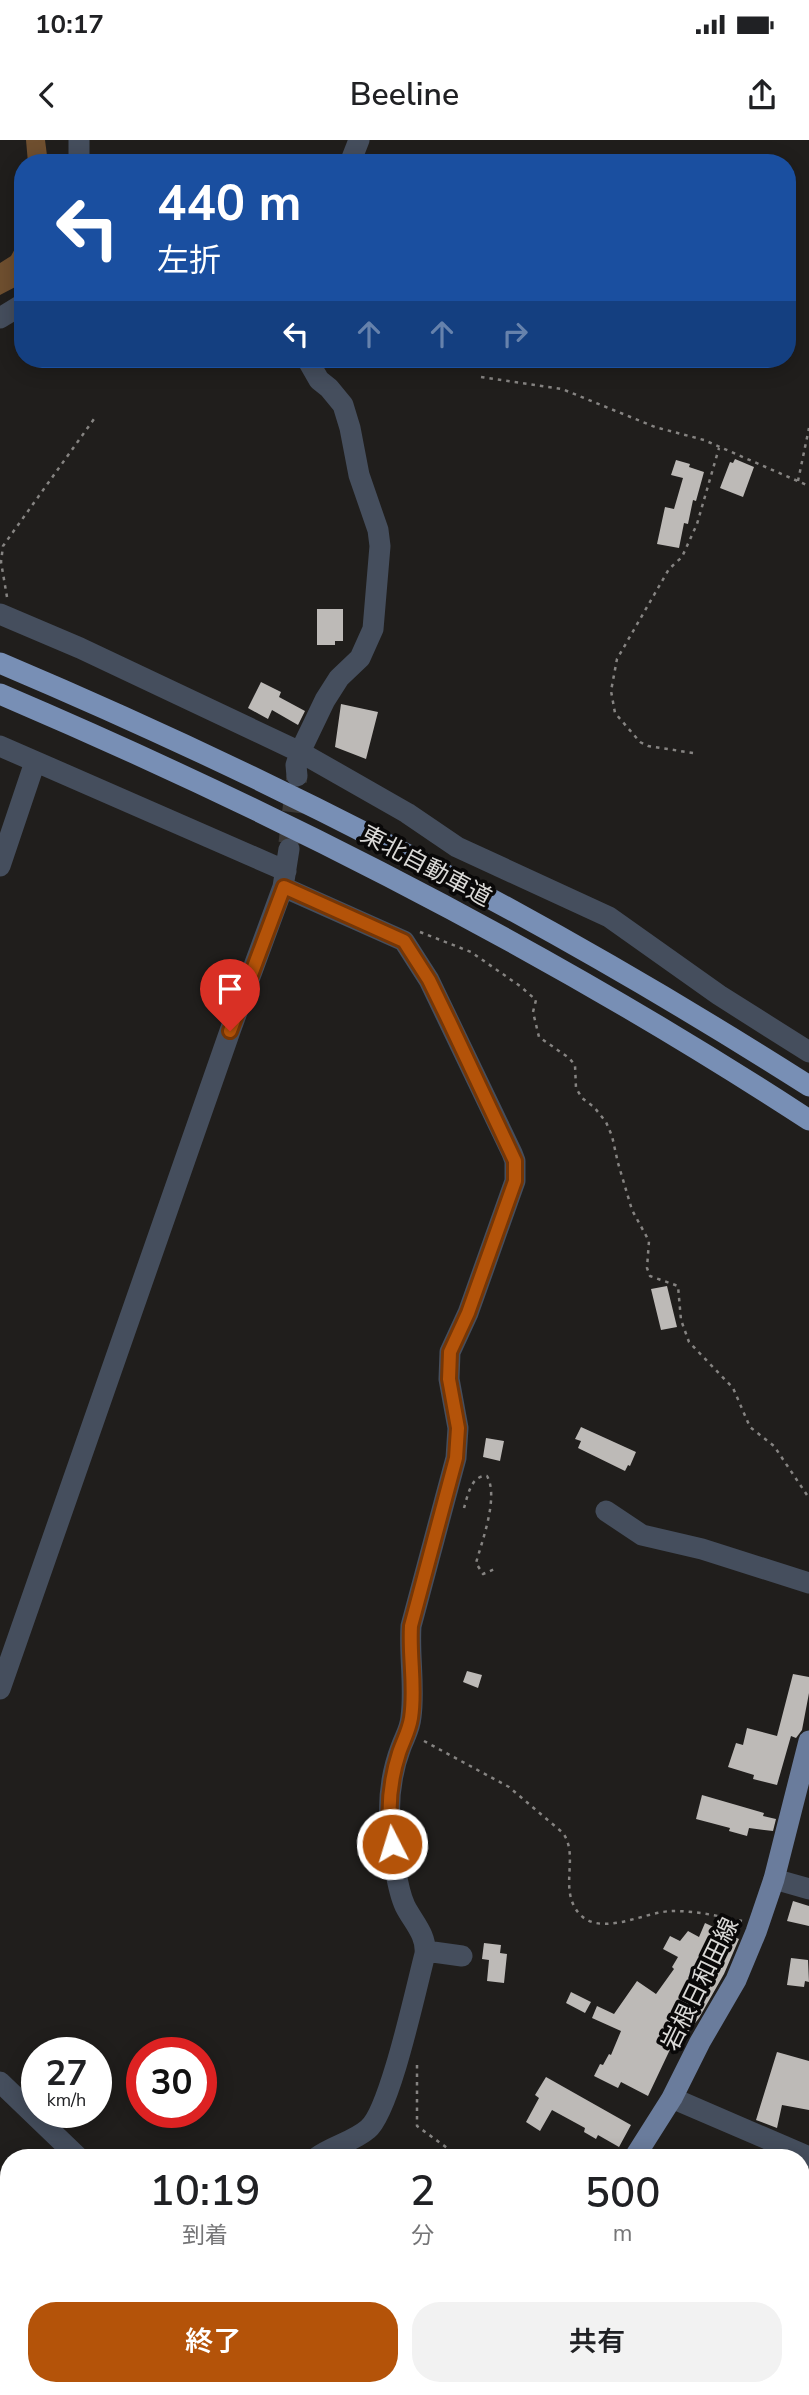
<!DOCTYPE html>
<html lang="ja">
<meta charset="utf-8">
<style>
:root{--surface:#fff;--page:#f2f2f2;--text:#202124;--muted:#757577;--accent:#b45309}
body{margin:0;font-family:"Nunito Sans","Noto Sans JP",sans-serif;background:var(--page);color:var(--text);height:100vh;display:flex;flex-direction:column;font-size:26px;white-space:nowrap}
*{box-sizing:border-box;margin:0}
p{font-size:23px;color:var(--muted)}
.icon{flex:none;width:38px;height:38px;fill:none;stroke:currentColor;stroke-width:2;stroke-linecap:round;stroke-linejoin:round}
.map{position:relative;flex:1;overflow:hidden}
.drawer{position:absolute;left:0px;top:2009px;width:810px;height:247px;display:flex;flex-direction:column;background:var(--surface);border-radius:28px 28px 0 0;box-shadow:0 4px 18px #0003}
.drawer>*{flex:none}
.top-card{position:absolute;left:14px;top:14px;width:782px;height:214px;border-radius:28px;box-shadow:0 4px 18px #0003;background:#1a4fa0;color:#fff;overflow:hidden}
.speed{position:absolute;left:21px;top:1897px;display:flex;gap:14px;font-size:35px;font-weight:700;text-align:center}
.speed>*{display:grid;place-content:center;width:91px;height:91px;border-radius:50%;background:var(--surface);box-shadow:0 4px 18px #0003;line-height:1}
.speed small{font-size:18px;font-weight:400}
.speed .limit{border:10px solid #d22;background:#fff;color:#111}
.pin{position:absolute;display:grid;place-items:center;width:60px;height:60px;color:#fff;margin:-72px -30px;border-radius:50% 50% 50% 0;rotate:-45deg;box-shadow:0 0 7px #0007}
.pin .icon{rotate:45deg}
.me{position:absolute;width:77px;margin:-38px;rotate:355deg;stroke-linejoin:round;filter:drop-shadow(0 0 5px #0008)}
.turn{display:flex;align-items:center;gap:24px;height:147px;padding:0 28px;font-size:32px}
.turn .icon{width:91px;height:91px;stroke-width:2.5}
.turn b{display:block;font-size:49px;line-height:60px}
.lanes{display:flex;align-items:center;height:66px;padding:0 28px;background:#0003;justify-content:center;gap:35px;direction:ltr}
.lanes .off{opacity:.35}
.eta{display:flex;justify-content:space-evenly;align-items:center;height:119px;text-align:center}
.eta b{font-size:42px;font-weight:600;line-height:49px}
.cta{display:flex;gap:14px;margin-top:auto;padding:14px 28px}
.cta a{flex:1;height:80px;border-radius:28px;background:var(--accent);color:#fff;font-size:28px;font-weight:600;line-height:80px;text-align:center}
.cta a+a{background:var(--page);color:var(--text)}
.status{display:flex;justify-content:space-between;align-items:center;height:49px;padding:0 35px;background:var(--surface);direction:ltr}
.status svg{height:19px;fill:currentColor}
header{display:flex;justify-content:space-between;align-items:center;height:91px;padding:0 28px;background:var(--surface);font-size:32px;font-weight:600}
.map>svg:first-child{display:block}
.water{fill:#6f4f2f}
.building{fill:#bdbab7}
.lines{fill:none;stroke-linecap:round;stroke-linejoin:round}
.minor-tunnel{stroke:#3c3a38;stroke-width:21;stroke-dasharray:21 10;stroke-linecap:butt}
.path{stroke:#868482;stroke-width:2.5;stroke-dasharray:3.5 5;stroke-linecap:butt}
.minor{stroke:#454e5d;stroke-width:21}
.major{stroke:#6a7c9c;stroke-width:21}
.highway{stroke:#788fb5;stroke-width:21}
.route-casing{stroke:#753606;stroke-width:18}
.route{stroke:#b45309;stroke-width:12}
.labels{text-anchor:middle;stroke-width:7;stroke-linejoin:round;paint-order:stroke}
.street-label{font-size:24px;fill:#dad9d7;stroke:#090808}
</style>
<div class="status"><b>10:17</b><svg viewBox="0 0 49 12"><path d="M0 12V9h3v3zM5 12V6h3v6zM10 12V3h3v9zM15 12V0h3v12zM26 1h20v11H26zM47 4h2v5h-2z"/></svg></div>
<header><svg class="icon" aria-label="back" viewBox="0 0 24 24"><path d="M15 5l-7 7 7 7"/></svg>Beeline<svg class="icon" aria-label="share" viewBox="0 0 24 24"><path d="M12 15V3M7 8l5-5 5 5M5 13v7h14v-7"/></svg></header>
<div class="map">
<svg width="809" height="2255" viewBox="0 0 809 2255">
<rect width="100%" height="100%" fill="#201e1c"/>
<path class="water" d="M 26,0 L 45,0 L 48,23 L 28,23 Z
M 23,94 L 23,143 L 0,155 L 0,123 L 11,116 Z"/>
<path class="building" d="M 735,319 L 754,327 L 743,357 L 720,348 L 730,322 L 733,323 Z
M 676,320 L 690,324 L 689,327 L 704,332 L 696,361 L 693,360 L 688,384 L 684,383 L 679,408 L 657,404 L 665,367 L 674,369 L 683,338 L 671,335 Z
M 317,469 L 343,469 L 343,501 L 335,501 L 335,505 L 317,505 Z
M 261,542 L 281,552 L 279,557 L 305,571 L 298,585 L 272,570 L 268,579 L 248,568 Z
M 341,564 L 378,572 L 366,619 L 335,607 Z
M 667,1146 L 677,1187 L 661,1190 L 651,1149 Z
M 581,1287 L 636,1312 L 630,1326 L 628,1325 L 625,1331 L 578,1308 L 581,1301 L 575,1299 Z
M 486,1298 L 504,1301 L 500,1321 L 483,1317 Z
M 467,1531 L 482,1535 L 478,1548 L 463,1542 Z
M 793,1534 L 809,1537 L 809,1553 L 802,1590 L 796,1598 L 791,1596 L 777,1645 L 753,1639 L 754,1635 L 728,1627 L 736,1603 L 743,1605 L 747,1588 L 777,1596 Z
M 702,1655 L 764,1673 L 763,1676 L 776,1679 L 773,1691 L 749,1688 L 747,1696 L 729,1691 L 730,1688 L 696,1679 Z
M 793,1761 L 809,1766 L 809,1786 L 787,1781 Z
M 705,1783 L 739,1799 L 724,1834 L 699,1878 L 680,1903 L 675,1899 L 648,1956 L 621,1942 L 618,1948 L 594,1936 L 600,1924 L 603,1925 L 609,1914 L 611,1915 L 621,1891 L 592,1878 L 597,1866 L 614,1874 L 637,1841 L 656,1854 L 674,1829 L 672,1827 L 678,1817 L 663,1809 L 670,1796 L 680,1801 L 688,1791 L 699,1797 Z
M 484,1803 L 501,1805 L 500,1813 L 507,1814 L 504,1843 L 487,1841 L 489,1820 L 482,1819 Z
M 791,1818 L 808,1820 L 809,1842 L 805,1841 L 804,1847 L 787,1845 Z
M 571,1852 L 591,1862 L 585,1873 L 566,1863 Z
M 777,1912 L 809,1921 L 809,1970 L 782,1965 L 777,1988 L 756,1980 Z
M 546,1937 L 631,1985 L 619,2007 L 598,1995 L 596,1999 L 584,1992 L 585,1988 L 552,1970 L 540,1991 L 526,1982 L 539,1958 L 535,1955 Z"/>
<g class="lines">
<path class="minor-tunnel" d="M 289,703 L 297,636"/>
<path class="path" d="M 481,237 L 562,249 L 655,287 L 704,300 L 809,346
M 798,341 L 809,288
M 7,457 L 1,422 L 3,406 L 94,279
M 693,613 L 648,606 L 640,602 L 615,573 L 611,551 L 617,519 L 669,429 L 682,417 L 697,384 L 719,308
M 420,792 L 471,812 L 520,846 L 536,860 L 533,872 L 539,897 L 569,918 L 575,925 L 576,948 L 582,958 L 594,967 L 606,982 L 612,996 L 618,1023 L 632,1070 L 649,1101 L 647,1128 L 650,1136 L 678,1146 L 681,1180 L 689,1202 L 733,1248 L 750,1287 L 774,1306 L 809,1358
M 464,1368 C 468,1355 471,1335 487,1336 C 499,1357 482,1401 476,1423 L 483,1434 L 497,1428
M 424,1601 L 509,1647 L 563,1693 C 578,1714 562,1743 574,1766 C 593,1803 643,1771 673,1771 C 696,1771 719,1776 742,1781
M 417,1925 L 417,1986 L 461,2018"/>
<path class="minor" d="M 79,0 L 79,23
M 350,23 L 359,0
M 0,178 L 23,164
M 0,474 L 80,508 L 300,612 L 407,673 L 457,707 L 609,777 L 719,855 L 809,912
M 0,606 L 286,731
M 297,636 L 296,625 L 300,612 L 325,560 L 339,538 L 360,518 L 373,489 L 380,406 L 378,390 L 359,335 L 350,288 L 343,265 L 329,248 L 319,240 L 307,219
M 0,726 L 35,622
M 283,747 L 404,801 L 429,840 L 512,1013 L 515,1021 L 515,1041 L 468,1173 L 450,1212 L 449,1239 L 458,1288 L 456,1318 L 411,1486 C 409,1516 415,1547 411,1577 C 410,1589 405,1596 401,1607 C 391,1633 388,1659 390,1687 C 391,1706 397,1749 405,1766 C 413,1782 427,1795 425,1814 C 416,1848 390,1971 368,1989 C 353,2002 332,2006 316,2018
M 606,1371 L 642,1395 L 702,1409 L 809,1443
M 0,1549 L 230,891 L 283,747 L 289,709
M 774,1739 L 809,1749
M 426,1811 L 462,1816
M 0,1942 L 79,2018
M 672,1958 L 809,2017
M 802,2106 L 809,2084
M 403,2247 L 415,2255
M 208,2255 L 213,2247
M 656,2255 L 659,2247"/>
<path class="major" d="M 634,2018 L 672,1958 L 700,1902 L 736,1840 L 756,1792 L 774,1739 L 809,1601
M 470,2255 L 474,2247"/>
<path class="highway" d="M 0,523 C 281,642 552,782 809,946
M 0,554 C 281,674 553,813 809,980"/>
</g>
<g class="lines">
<g class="route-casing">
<path id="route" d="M 230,891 L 284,747 L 404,801 L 429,840 L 449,881 L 515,1021 L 515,1041 L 468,1173 L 450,1212 L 449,1239 L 458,1288 L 456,1318 L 411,1486 C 409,1517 416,1547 411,1578 C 409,1591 403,1601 399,1613 C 389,1644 387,1673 392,1704"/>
</g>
<use href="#route" class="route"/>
</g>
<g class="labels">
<g class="street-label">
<text transform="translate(426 726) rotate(28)" y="8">東北自動車道</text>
<text transform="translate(700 1844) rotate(-64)" y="8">岩根日和田線</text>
</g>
</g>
</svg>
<div class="speed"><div>27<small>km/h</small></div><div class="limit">30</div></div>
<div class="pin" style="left:230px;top:891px;background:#d93025"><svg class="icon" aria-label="arrive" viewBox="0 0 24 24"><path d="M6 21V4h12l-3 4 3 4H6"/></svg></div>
<svg class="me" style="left:392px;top:1704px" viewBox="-20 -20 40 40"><circle r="17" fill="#b45309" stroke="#fff" stroke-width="3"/><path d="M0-11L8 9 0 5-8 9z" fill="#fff"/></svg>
<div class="top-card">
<div class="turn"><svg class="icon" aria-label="left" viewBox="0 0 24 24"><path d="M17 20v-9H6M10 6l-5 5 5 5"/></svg><div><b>440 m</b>左折</div></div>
<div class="lanes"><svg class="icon" aria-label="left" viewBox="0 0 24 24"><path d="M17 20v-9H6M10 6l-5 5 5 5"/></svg><svg class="icon off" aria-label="ahead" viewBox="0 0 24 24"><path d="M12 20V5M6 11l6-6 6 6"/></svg><svg class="icon off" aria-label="ahead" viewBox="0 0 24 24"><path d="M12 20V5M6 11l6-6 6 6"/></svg><svg class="icon off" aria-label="right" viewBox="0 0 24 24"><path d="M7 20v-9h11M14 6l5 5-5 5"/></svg></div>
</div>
<section class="drawer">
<div class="eta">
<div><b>10:19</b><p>到着</p></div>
<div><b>2</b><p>分</p></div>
<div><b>500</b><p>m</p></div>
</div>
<div class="cta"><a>終了</a><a>共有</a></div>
</section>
</div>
